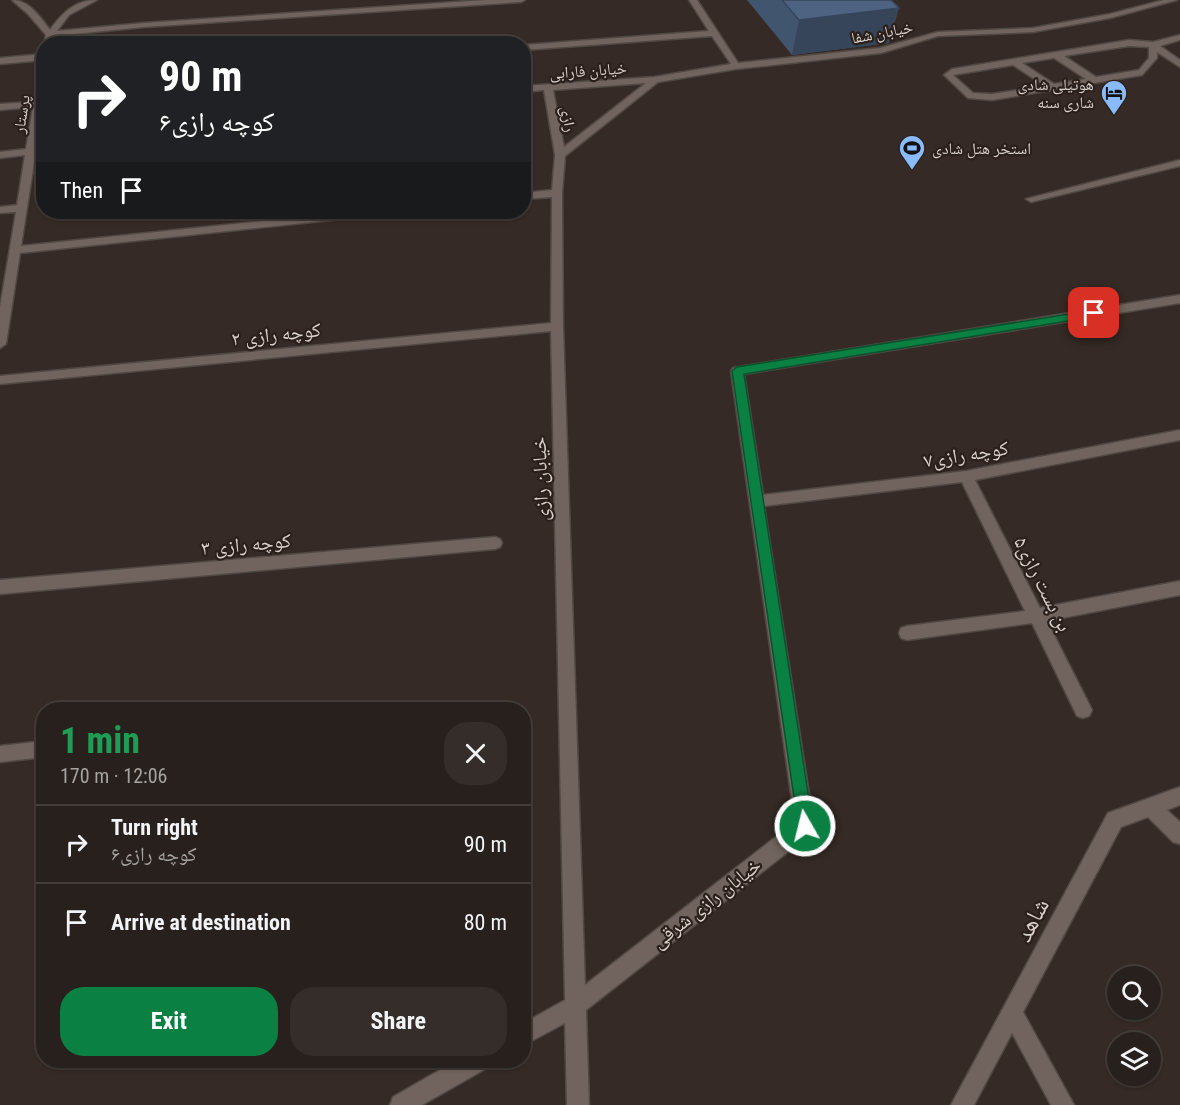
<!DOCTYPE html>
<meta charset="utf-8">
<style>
:root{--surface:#28201c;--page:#342d29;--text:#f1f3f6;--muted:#a5a3a3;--line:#443e3b;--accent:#0b8043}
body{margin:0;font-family:"Roboto Condensed","Noto Naskh Arabic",sans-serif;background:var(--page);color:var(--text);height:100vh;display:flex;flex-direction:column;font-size:22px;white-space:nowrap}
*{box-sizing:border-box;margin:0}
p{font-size:20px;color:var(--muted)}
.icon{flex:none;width:33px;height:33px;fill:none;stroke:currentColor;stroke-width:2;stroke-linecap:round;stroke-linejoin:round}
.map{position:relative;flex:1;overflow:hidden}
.sheet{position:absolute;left:36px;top:702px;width:495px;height:366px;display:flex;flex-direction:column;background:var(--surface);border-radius:24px;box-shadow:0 2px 4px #0004,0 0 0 2px var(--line)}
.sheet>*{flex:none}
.hud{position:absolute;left:36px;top:36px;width:495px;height:183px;border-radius:24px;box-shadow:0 2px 4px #0004,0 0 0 2px var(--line);background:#202124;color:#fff;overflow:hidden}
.tools{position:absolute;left:1107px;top:966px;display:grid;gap:12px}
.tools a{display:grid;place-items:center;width:54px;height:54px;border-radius:50%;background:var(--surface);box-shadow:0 2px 4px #0004,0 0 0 2px var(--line);font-size:30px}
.pin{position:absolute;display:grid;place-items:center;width:51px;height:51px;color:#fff;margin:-26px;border-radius:12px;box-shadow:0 3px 9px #0006}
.me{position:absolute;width:66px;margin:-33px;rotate:352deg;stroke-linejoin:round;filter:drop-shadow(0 0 4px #0008)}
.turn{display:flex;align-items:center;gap:21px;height:126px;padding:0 24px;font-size:27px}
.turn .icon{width:78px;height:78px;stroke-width:2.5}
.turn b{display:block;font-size:42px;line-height:51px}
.then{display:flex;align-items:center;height:57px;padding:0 24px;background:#0003;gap:12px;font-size:22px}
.round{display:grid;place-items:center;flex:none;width:63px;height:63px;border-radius:24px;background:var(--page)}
.summary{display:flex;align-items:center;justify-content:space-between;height:102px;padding:0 24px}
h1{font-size:36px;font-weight:700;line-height:45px;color:#1e9e55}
.primary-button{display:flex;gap:12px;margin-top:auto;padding:12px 24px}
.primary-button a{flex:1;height:69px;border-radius:24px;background:var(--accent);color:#fff;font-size:24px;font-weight:700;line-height:69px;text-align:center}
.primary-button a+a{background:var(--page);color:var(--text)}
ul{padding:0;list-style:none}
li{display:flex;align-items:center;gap:18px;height:78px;padding:0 24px;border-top:2px solid var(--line)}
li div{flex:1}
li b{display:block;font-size:22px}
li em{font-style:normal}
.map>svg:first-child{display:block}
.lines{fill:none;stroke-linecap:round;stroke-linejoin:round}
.minor-casing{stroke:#514843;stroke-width:3}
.minor{fill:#71645e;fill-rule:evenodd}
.wall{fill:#42556f}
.shaded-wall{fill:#36455a}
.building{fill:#4d6381;stroke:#36455a;stroke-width:1.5}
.route{fill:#0b8043;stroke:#07532c;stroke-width:1.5}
.labels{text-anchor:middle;stroke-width:4.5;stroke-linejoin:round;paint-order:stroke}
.far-street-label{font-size:16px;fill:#d8d0cd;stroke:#2b201b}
.far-poi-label{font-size:16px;fill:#d8d0cd;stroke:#2b201b;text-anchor:end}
.street-label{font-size:20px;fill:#d8d0cd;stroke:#2b201b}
.near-street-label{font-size:24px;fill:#d8d0cd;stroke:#2b201b}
</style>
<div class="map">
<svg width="1180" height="1105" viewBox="0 0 1180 1105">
<rect width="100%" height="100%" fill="#352a25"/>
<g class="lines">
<g class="minor-casing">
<path id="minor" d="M 12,0 C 29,0 40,17 50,30 C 62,13 75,0 97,0 L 69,15 L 57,31 L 144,23 L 486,0 L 525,0 L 521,2 L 144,27 L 54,36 L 48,40 L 45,40 L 46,35 L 28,14 Z
M 689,0 L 697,0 L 738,63 L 880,48 L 938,32 L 1033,28 L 1110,14 L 1164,0 L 1177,0 L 1110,18 L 1033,32 L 938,36 L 881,53 L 736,69 L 658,82 L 565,156 L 562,193 L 563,326 L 585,985 L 795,822 L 731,371 L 733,368 L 1180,295 L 1180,303 L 744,374 L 763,495 L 966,471 L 1180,430 L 1180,440 L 975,480 L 1040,608 L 1180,581 L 1180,595 L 1047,621 L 1092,710 L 1089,716 L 1083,718 L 1077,716 L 1032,623 L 907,640 L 901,638 L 899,633 L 901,628 L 907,626 L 1025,611 L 962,482 L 764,506 L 814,826 L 812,833 L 586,1010 L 589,1105 L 567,1105 L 565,1023 L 524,1045 L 524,1023 L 565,1000 L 551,331 L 0,384 L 0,376 L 551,323 L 552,197 L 524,199 L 524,193 L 552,190 L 555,155 L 544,90 L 524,92 L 524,86 L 654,77 L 731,64 L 712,36 L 524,50 L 524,45 L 709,31 ZM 646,83 L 564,147 L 553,90 Z
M 1180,35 L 1180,40 L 1160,46 L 1180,60 L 1180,67 L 1157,52 L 1157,58 L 1142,75 L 992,100 L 968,98 L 944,75 L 952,69 L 1129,40 L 1153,42 ZM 1129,46 L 1149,47 L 1149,58 L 1139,70 L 1096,77 L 1064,56 ZM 1054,58 L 1086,79 L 1054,84 L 1022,63 ZM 1013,65 L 1045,86 L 992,94 L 973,93 L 953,75 Z
M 44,54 L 44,60 L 0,64 L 0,58 Z
M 44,65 L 44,99 L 21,246 L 352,212 L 383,212 L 378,215 L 20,253 L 6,344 L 0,348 L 0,307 L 16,212 L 0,213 L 0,207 L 17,205 L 25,155 L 0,158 L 0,152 L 26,149 L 33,107 L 0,110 L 0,104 L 34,102 L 40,67 Z
M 1180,160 L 1180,166 L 1031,202 L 1026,199 Z
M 495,537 L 500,539 L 502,543 L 500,547 L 495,549 L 0,594 L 0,580 Z
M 44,741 L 44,757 L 0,762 L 0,746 Z
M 1180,787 L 1180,805 L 1167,810 L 1180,822 L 1180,844 L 1173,842 L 1148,817 L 1121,827 L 1023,1012 L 1074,1105 L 1051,1105 L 1012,1033 L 974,1105 L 951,1105 L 1108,813 Z
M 457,1060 L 490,1060 L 487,1068 L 422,1105 L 390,1105 L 393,1097 Z"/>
</g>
<use href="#minor" class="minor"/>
</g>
<path class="wall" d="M 747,0 L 891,0 L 889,43 L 792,55 Z"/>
<path class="shaded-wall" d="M 899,8 L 889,43 L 792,55 L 799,20 Z"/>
<path class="building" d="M 782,0 L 891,0 L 899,8 L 799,20 Z"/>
<path class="route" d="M 1094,310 L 1098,311 L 1098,316 L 744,374 L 813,826 L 811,832 L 805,835 L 799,832 L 732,371 L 737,367 Z"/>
<defs>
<g id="hotel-pin" transform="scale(1.35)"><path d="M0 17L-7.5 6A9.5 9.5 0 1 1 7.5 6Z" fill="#89bafc" stroke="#2b201b"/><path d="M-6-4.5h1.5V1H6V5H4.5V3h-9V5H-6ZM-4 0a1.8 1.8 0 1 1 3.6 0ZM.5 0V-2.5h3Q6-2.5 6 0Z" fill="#111"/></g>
<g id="stadium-pin" transform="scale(1.35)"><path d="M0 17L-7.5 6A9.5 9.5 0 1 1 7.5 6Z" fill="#89bafc" stroke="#2b201b"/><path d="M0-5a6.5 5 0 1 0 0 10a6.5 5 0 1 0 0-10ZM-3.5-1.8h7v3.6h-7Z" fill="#111"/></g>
</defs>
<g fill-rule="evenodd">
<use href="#hotel-pin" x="1114" y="93"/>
<use href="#stadium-pin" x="912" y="148"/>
</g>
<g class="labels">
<g class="far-street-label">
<text transform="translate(882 32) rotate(-11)" y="6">خیابان شفا</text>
<text transform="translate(588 70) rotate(-4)" y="6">خیابان فارابی</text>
<text transform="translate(21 114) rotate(-81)" y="6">پرستار</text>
<text transform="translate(569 119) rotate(80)" y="6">رازی</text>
</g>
<g class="far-poi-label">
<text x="1094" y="90">هوتیلی شادی<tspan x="1094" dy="18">شاری سنه</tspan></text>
<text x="932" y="154" text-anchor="start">استخر هتل شادی</text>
</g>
<g class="street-label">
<text transform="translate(276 334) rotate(-6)" y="7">کوچه رازی ۲</text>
<text transform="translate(966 454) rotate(-9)" y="7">کوچه رازی۷</text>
<text transform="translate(540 479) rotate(-92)" y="7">خیابان رازی</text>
<text transform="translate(246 544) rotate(-5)" y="7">کوچه رازی ۳</text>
<text transform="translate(1043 584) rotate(63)" y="7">بن بست رازی۵</text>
<text transform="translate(706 903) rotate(-38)" y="7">خیابان رازی شرقی</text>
</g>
<g class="near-street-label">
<text transform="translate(1032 920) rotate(-62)" y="8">شاهد</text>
</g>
</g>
</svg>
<div class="tools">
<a><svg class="icon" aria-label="search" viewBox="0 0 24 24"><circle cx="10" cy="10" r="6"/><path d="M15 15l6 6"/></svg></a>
<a><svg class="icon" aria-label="layers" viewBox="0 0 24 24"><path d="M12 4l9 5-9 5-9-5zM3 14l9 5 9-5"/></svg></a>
</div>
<div class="pin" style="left:1094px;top:313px;background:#d93025"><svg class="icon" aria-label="arrive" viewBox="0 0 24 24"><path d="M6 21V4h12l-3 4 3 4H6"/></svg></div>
<svg class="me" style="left:805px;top:826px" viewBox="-20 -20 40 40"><circle r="17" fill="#0b8043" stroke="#fff" stroke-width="3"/><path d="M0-11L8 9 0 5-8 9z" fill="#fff"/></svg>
<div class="hud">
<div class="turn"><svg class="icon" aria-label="right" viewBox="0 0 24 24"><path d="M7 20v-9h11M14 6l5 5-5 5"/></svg><div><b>90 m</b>کوچه رازی۶</div></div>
<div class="then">Then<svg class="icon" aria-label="arrive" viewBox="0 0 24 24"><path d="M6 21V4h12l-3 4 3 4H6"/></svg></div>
</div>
<section class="sheet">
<div class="summary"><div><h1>1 min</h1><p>170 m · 12:06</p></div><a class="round"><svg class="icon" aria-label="close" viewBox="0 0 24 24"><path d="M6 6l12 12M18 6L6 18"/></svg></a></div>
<ul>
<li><svg class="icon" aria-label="right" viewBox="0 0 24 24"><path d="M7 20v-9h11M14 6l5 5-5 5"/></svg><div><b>Turn right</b><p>کوچه رازی۶</p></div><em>90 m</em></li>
<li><svg class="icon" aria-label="arrive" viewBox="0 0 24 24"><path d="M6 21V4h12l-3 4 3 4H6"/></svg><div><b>Arrive at destination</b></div><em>80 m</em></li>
</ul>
<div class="primary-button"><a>Exit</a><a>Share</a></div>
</section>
</div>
